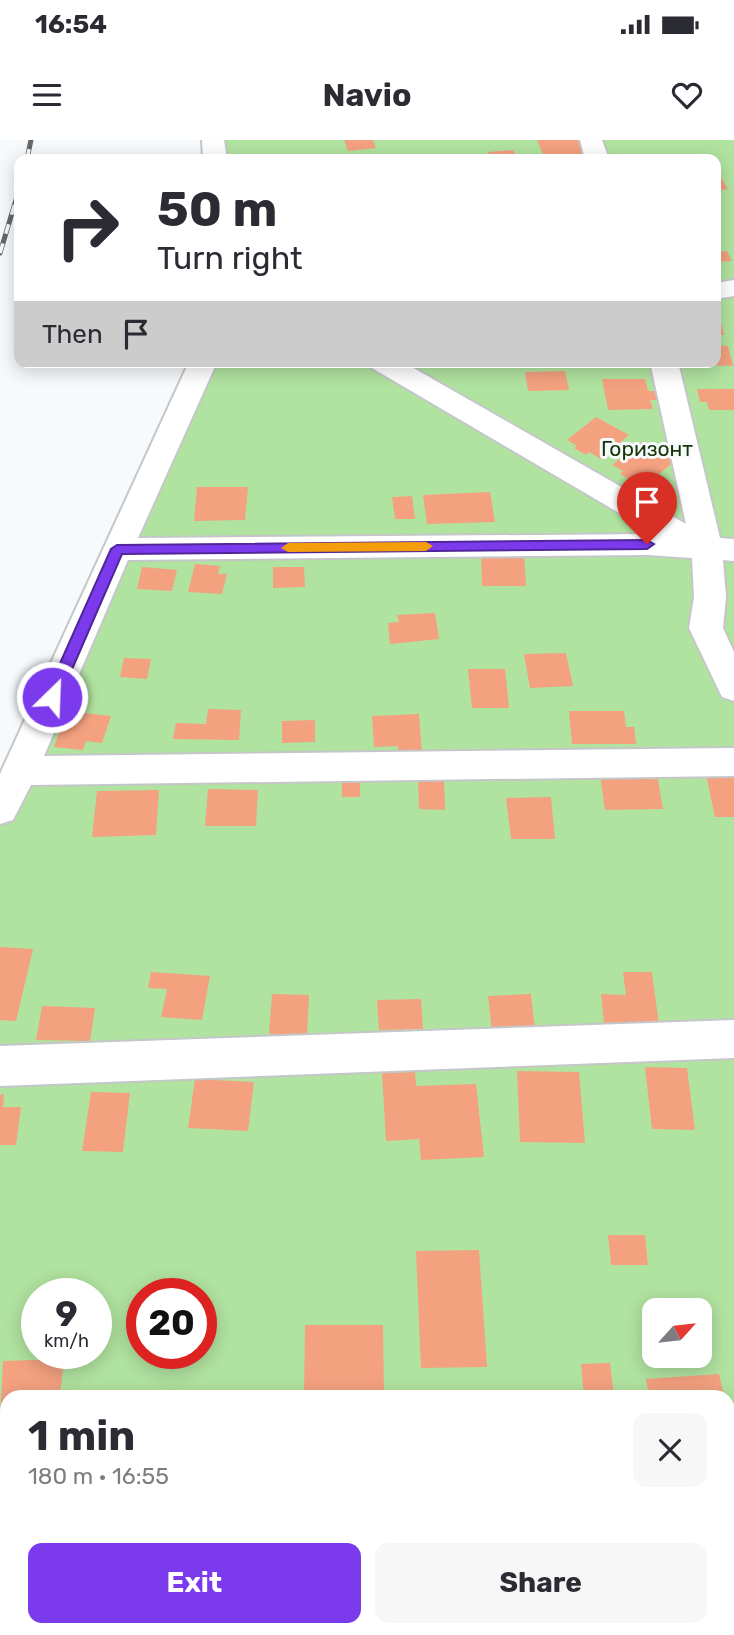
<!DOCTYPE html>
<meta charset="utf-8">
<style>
:root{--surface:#fff;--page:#f7f7f7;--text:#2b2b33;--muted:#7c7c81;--accent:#7c3aed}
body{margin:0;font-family:Rubik,sans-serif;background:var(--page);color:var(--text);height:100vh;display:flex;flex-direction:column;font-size:26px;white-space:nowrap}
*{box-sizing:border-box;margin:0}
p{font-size:23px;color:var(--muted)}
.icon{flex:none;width:38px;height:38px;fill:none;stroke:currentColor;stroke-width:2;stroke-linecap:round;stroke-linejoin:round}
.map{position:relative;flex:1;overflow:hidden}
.drawer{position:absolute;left:0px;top:1250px;width:735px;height:247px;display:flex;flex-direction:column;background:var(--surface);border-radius:21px 21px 0 0;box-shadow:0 4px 18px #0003}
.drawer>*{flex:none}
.top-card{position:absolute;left:14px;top:14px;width:707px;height:214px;border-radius:14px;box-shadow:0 4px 18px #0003;background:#fff;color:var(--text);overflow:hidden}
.needle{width:46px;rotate:63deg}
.controls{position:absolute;left:642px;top:1158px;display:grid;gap:14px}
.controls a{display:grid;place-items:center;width:70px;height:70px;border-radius:14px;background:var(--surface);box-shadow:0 4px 18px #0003;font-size:35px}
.speed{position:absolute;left:21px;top:1138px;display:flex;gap:14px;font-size:35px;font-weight:700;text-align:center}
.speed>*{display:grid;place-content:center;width:91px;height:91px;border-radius:50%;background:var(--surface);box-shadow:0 4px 18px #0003;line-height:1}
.speed small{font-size:18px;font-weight:400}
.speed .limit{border:10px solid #d22;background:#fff;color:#111}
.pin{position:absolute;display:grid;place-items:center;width:60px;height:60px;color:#fff;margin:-72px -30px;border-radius:50% 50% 50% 0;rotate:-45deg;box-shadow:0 0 7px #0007}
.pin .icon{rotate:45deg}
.me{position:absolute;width:77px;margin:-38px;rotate:24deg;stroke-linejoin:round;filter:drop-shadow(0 0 5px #0008)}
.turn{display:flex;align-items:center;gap:24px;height:147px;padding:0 28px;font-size:32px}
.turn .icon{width:91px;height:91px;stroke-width:2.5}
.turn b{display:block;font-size:49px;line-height:60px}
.then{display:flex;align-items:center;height:66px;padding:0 28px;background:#0003;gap:14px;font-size:26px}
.round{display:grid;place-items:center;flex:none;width:74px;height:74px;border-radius:14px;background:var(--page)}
.overview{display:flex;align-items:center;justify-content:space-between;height:119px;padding:0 28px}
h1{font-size:42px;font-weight:700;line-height:52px}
.primary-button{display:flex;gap:14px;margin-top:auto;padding:14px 28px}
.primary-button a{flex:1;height:80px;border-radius:14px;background:var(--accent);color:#fff;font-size:28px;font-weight:700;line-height:80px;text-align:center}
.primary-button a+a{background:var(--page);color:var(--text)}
.status{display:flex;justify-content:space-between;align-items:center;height:49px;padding:0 35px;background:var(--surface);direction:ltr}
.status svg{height:19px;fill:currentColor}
header{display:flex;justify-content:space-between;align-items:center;height:91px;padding:0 28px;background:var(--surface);font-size:32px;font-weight:700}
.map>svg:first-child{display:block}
.green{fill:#b1e3a0;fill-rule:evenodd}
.building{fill:#f4a180}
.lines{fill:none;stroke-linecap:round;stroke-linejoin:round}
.minor-casing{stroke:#c4c6c8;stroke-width:4}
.minor{fill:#fff;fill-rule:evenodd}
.rail-casing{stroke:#666769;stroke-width:5}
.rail{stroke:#f7fafc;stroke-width:3.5;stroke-dasharray:10;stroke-linecap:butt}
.route{fill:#7c3aed;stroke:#51269a;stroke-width:2}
.slow{fill:#f59e0b}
.labels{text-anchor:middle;stroke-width:6;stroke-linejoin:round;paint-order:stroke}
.far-park-label{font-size:21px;fill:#153606;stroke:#f7fafc}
</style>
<div class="status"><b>16:54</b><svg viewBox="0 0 49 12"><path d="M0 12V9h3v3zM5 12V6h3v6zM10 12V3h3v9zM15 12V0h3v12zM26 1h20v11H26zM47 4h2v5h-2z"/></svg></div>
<header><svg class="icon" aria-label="menu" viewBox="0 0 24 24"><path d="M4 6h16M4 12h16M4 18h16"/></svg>Navio<svg class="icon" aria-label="heart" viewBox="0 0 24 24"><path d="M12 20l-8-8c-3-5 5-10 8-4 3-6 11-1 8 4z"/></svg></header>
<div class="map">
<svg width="734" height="1495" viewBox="0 0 734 1495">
<rect width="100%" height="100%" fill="#f7fafc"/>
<path class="green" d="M 210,0 L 734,0 L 734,1495 L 0,1495 L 0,637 L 197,222 L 716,222 L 716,19 L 211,19 ZM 37,1153 L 96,1153 L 96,1213 L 37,1213 ZM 142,1153 L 201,1153 L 201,1213 L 142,1213 ZM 654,1171 L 700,1171 L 700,1216 L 654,1216 ZM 7,1256 L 728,1256 L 728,1489 L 7,1489 Z"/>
<path class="building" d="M 344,0 L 373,0 L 376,8 L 348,11 Z
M 537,0 L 584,0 L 591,15 L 585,19 L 545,19 Z
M 513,10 L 518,19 L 491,19 L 488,12 Z
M 716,34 L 719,34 L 728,49 L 716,51 Z
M 727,111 L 732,121 L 716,122 L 716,112 Z
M 716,176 L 719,176 L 724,195 L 716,195 Z
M 716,205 L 728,206 L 733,226 L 699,225 L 698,222 L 716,222 Z
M 565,231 L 569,250 L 528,251 L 525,232 Z
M 602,239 L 645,239 L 648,251 L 655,251 L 657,260 L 650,260 L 653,269 L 608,270 Z
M 697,249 L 734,249 L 734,270 L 709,270 L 707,262 L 700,262 Z
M 596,277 L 629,295 L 601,319 L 589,312 L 586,315 L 574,308 L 577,306 L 567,300 Z
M 641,302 L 676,320 L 647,344 L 635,338 L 632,341 L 620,334 L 623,331 L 612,325 Z
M 197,347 L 248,347 L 245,380 L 194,381 Z
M 490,352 L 495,382 L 427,384 L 423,355 Z
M 412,356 L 415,379 L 395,379 L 392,357 Z
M 481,411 L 524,412 L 526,446 L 482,446 Z
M 195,424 L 220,426 L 218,434 L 227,434 L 222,454 L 188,452 Z
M 142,427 L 177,430 L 172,451 L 137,449 Z
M 273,427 L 304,427 L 305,447 L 273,448 Z
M 435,473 L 439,499 L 390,504 L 388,483 L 399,482 L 397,475 Z
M 566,513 L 573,546 L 530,548 L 524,514 Z
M 124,518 L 151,519 L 147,539 L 120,537 Z
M 468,529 L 505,529 L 509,568 L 472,568 Z
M 208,569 L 241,570 L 239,600 L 173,599 L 176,583 L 206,584 Z
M 67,571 L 111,576 L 102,603 L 86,601 L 83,610 L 54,607 Z
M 569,571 L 624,571 L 626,587 L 634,587 L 636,604 L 572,604 Z
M 419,574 L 422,615 L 398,616 L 398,606 L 374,607 L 372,576 Z
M 315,580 L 315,602 L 282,603 L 282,581 Z
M 705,630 L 734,630 L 734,677 L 715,677 Z
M 657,634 L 663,669 L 605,670 L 600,635 Z
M 342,637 L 360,637 L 360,657 L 342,657 Z
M 418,638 L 444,638 L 445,670 L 419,669 Z
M 208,649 L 258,650 L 256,686 L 205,686 Z
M 159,650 L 156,695 L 92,697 L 97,651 Z
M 551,657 L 555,699 L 511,699 L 506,658 Z
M 0,807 L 33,809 L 16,881 L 0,880 Z
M 151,832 L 210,836 L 202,880 L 161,877 L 167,849 L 148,848 Z
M 623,832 L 652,832 L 659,885 L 604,884 L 601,854 L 626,855 Z
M 272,854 L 309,855 L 307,895 L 269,894 Z
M 531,854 L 535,889 L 492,891 L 488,856 Z
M 421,859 L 423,889 L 379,890 L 377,860 Z
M 42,866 L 95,868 L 90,901 L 36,900 Z
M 645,927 L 687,928 L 695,990 L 652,989 Z
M 517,931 L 579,932 L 585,1003 L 520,1002 Z
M 415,932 L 416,946 L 476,944 L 484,1017 L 421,1020 L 419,999 L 386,1001 L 382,933 Z
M 195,939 L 254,942 L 248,991 L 188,988 Z
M 91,952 L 130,953 L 123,1012 L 82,1011 Z
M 4,954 L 3,967 L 21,967 L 16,1005 L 0,1005 L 0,955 Z
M 608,1095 L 645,1095 L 648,1125 L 611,1125 Z
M 479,1110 L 487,1227 L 421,1228 L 416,1111 Z
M 305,1185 L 383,1185 L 384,1256 L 304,1256 Z
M 64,1219 L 60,1256 L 7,1256 L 7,1281 L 0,1281 L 3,1221 Z
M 610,1223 L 614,1256 L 584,1256 L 581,1224 Z
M 719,1234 L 724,1256 L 649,1256 L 646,1239 Z
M 728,1334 L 734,1334 L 734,1408 L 728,1408 Z
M 0,1380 L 7,1380 L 7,1438 L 0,1438 Z
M 121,1489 L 156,1489 L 156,1495 L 120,1495 Z"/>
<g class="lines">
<g class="minor-casing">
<path id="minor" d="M 202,0 L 224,0 L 227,19 L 203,19 Z
M 580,0 L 602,0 L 609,19 L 585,19 Z
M 734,140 L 734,156 L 716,159 L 716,143 Z
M 189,222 L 217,222 L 138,398 L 655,394 L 372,228 L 368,222 L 403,222 L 686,384 L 650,222 L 678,222 L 720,398 L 734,399 L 734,421 L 723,420 L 726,457 L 723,488 L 734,512 L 734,561 L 722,557 L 689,488 L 694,457 L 692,418 L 647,415 L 128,420 L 44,616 L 734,608 L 734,636 L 31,645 L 13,680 L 0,684 L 0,634 Z
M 734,880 L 734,918 L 0,946 L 0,906 Z
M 734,1272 L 734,1322 L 728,1323 L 728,1273 Z
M 0,1302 L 7,1302 L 7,1352 L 0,1352 Z"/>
</g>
<use href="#minor" class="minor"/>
<g class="rail-casing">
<path id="rail" d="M 27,19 L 31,0
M 0,113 L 19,50"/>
</g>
<use href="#rail" class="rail"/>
</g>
<path class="route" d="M 647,400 L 654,404 L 647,409 L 122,414 L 60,557 L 52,562 L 45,557 L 111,409 L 117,405 Z"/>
<path class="slow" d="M 426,402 L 433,406 L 426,411 L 288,412 L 281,408 L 288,403 Z"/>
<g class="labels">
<g class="far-park-label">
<text x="647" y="316">Горизонт</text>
</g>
</g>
</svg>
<div class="controls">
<a><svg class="needle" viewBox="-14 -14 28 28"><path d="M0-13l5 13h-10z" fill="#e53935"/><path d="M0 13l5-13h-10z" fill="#7c7c81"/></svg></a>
</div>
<div class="speed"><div>9<small>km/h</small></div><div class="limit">20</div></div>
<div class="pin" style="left:647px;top:404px;background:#d93025"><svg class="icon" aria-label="arrive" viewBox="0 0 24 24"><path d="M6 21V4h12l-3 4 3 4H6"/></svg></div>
<svg class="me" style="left:52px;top:557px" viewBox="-20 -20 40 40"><circle r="17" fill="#7c3aed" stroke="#fff" stroke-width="3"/><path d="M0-11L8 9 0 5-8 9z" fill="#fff"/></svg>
<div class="top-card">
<div class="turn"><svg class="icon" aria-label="right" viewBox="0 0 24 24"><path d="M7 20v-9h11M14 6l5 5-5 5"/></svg><div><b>50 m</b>Turn right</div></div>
<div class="then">Then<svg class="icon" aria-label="arrive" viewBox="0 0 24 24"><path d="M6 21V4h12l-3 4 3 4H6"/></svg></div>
</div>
<section class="drawer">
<div class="overview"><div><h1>1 min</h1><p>180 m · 16:55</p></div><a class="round"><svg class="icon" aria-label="close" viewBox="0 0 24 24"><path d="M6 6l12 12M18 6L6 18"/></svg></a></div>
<div class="primary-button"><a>Exit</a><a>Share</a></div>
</section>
</div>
